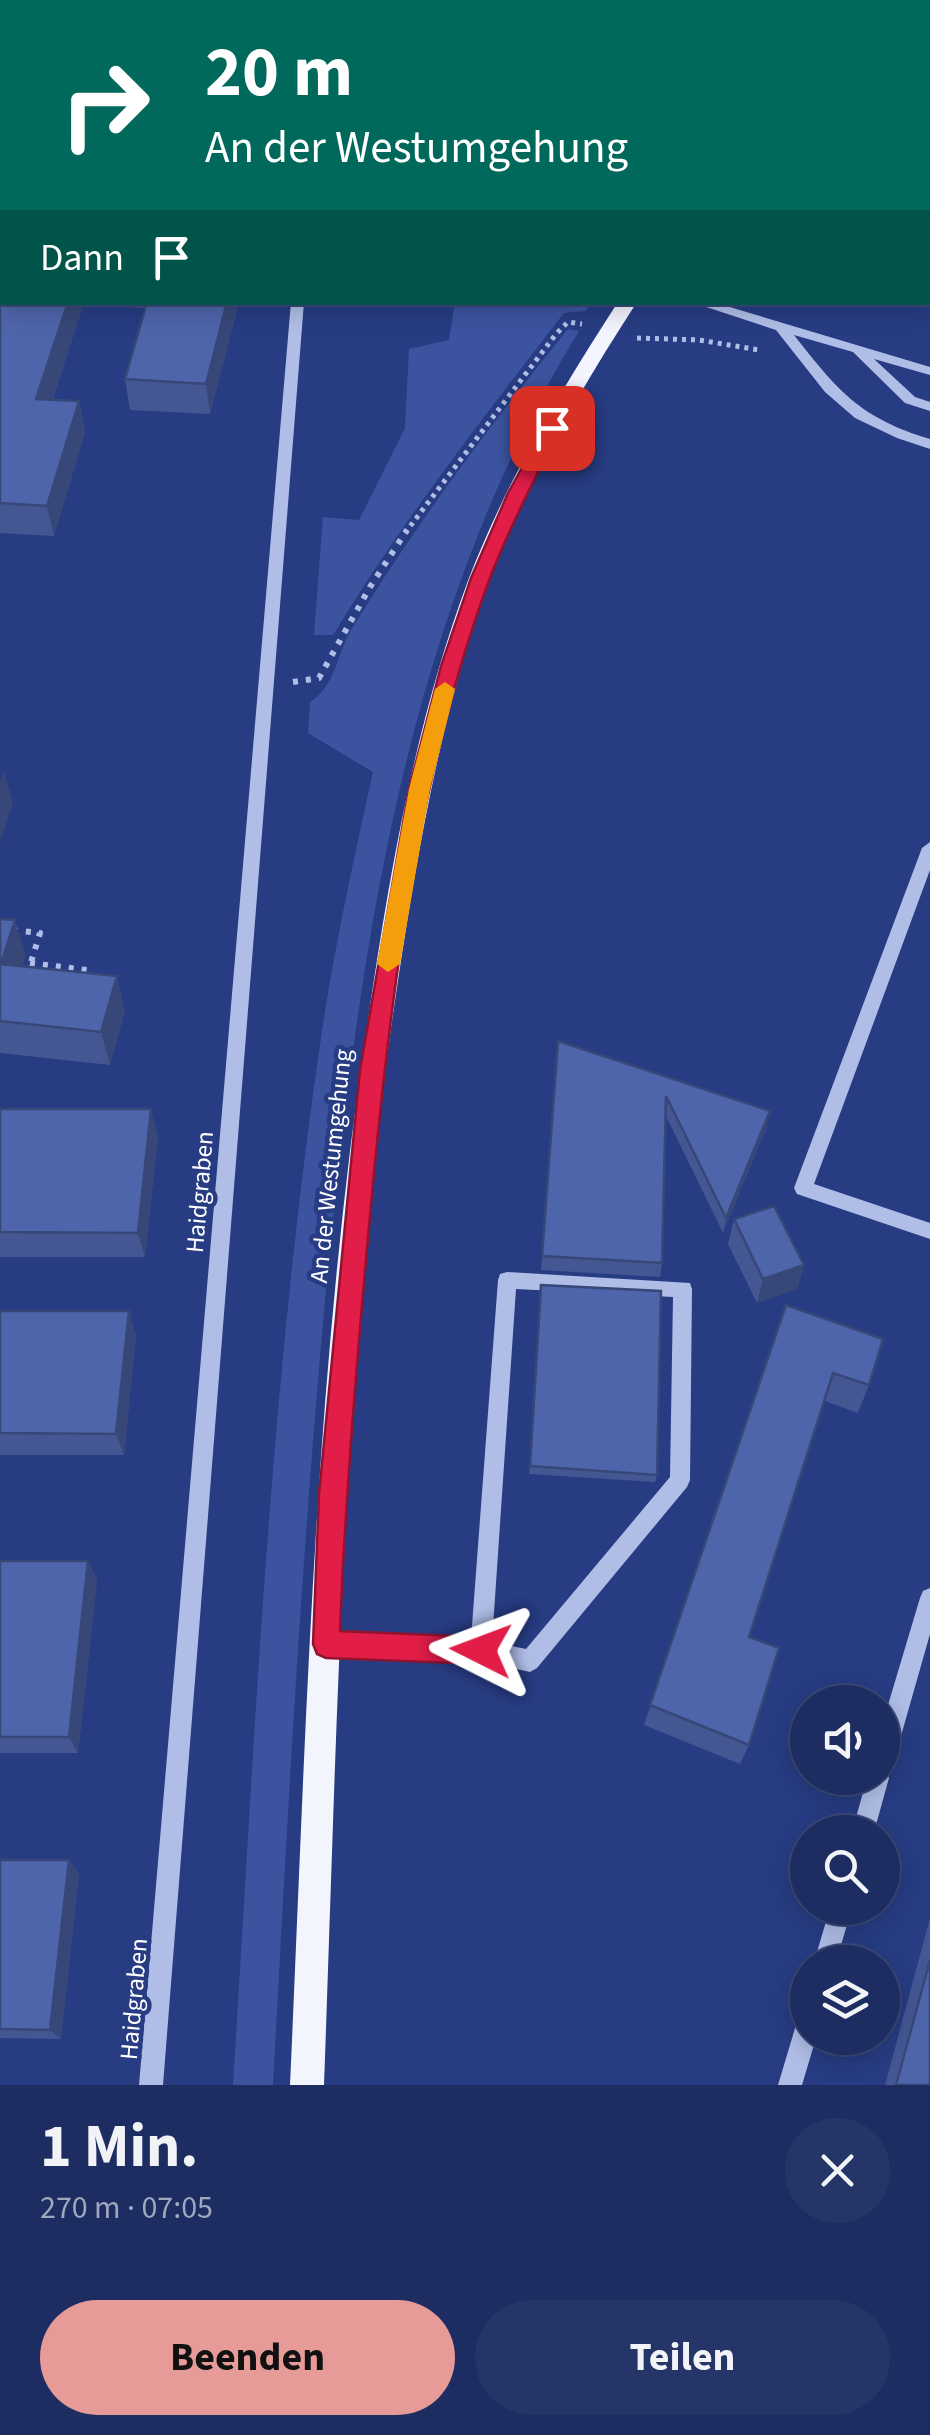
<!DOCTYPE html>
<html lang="de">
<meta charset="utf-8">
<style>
:root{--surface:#1d2d62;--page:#253568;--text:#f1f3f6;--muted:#a0a8be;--line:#3b4977;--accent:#e69b98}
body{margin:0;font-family:"Source Sans 3",sans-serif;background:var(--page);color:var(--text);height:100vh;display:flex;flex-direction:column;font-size:38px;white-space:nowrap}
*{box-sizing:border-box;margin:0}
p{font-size:32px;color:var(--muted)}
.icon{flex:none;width:55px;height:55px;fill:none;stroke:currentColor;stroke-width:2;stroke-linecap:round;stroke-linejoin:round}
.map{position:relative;height:2085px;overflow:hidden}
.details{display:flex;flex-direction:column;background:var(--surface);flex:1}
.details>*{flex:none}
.banner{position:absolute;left:0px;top:0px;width:930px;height:305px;box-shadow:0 5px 25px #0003,0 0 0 2px var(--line);background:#00695c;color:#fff;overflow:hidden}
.buttons{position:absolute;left:790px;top:1685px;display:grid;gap:20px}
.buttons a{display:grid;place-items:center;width:110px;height:110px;border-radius:50%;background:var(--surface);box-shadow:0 5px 25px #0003,0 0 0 2px var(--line);font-size:50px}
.pin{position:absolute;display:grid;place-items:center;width:85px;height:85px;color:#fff;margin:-42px;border-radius:20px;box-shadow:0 5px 15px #0006}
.me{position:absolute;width:110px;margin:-55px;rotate:273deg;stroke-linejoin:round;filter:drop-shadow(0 0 8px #0008)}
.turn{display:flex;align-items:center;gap:35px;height:210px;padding:0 40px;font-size:45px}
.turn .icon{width:130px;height:130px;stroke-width:2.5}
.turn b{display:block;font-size:70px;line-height:85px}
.then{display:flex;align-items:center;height:95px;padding:0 40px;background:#0003;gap:20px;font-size:38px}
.round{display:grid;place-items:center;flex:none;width:105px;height:105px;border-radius:52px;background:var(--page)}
.head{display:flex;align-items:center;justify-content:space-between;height:170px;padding:0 40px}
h1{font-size:60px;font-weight:700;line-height:75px}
.button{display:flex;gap:20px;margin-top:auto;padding:20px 40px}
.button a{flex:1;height:115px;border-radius:60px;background:var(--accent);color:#111;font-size:40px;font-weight:700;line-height:115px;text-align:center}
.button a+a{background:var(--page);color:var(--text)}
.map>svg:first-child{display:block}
.green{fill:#3c54a0}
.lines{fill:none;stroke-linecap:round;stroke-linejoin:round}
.path-far1{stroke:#b0bee7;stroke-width:5;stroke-dasharray:4 5;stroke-linecap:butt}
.path{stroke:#b0bee7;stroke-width:6;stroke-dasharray:5 8;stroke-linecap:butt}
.minor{fill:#b0bee7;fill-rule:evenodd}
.major{fill:#f2f4fe;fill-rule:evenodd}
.wall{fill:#445793}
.shaded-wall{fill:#374778}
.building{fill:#4f65ab;stroke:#374778;stroke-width:2.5}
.route{fill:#e11d48;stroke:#92132f;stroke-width:2.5}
.slow{fill:#f59e0b}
.labels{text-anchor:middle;stroke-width:9;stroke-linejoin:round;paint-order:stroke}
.street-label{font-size:25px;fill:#fff;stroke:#273c83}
</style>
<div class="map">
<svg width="930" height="2085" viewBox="0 0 930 2085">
<rect width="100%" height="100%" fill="#273c83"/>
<path class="green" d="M 386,0 L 890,0 L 385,2 Z
M 455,303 L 592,303 L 585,311 L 564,313 C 483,418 402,521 333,635 L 314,635 L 323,517 L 359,520 L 405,428 L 409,349 L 449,340 Z
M 568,329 L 579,331 C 401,623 357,966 325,1301 C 301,1562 287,1823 273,2085 L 233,2085 C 255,1734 270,1380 322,1031 C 335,944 354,858 373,772 L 308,733 L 310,702 C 335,687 337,654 351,630 C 416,524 490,425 568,329 Z"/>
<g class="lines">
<path class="path-far1" d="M 637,338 L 699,340 L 759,350
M 405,533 L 556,334 L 568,322 L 582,324"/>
<path class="path" d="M 293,682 L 319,678 L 370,587 L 407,530
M 0,929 L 40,933 L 27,975
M 30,963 L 94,971"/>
<path class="minor" d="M 345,0 L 357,0 L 357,2 L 346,2 Z
M 291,302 L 304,302 L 163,2085 L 139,2085 Z
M 691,302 L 713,302 L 930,367 L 930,375 L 874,359 L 915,397 L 930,402 L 930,411 L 905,403 L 853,352 L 794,335 C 838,391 860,418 930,439 L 930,449 L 897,438 L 855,418 L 825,392 L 776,330 Z
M 930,842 L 930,870 L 814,1184 L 930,1223 L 930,1239 L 797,1194 L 794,1188 L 922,848 Z
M 507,1272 L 690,1283 L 692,1289 L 690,1480 L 687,1487 L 537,1668 L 530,1672 L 481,1661 L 326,1655 L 319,1651 L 315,1644 L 319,1637 L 326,1633 L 471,1639 L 498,1280 L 500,1274 ZM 516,1289 L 673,1297 L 670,1477 L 526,1649 L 492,1642 Z
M 930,1588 L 930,1634 L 893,1764 L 887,1773 L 889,1778 L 874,1832 L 852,1832 L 867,1778 L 882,1778 L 882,1725 L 920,1598 L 923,1591 Z
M 830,1908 L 852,1908 L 836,1962 L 814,1962 Z
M 808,2014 L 808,2038 L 816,2038 L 802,2085 L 778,2085 L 796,2025 L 800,2017 Z"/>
<path class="major" d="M 917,0 L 930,0 L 930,5 L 916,2 Z
M 618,302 L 637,302 C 580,390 527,481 490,579 C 437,723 413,877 391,1028 C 342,1378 337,1732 324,2085 L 290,2085 C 306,1732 314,1377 367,1027 C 389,876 415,722 469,578 C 507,480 561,390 618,302 Z"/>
</g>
<path class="wall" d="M 0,0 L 295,0 L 294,2 L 2,2 L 2,121 L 0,120 Z
M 0,227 L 2,302 L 239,302 L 210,414 L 130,410 L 125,379 L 145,308 L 83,305 L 53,399 L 79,401 L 85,432 L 54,536 L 0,533 Z
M 0,919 L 26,955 L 22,966 L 125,1010 L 110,1065 L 0,1053 Z
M 558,1041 L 767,1126 L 723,1233 L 666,1116 L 662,1263 L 660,1277 L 541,1270 Z
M 0,1109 L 158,1135 L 145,1257 L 0,1257 Z
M 734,1219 L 804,1265 L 797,1289 L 757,1303 L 728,1244 Z
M 541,1285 L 657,1475 L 655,1482 L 529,1474 Z
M 786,1305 L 869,1385 L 858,1413 L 825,1401 L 749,1637 L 749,1745 L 740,1764 L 644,1725 Z
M 0,1311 L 136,1334 L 124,1455 L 0,1455 Z
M 0,1561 L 88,1561 L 97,1580 L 78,1753 L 0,1753 Z
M 0,1860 L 69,1860 L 79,1874 L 61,2039 L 0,2038 Z
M 930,1918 L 930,2085 L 885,2085 Z"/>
<path class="shaded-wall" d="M 930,165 L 930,189 L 928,191 L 928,167 Z
M 68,302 L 82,302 L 83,305 L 43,429 L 36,399 Z
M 227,302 L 239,302 L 210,414 L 206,384 Z
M 79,401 L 85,432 L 54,536 L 47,506 Z
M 4,771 L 13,803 L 0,843 L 0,782 Z
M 15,920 L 26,955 L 12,997 L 1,964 Z
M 117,976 L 125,1010 L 110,1065 L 101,1032 Z
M 151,1109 L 158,1135 L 145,1257 L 138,1233 Z
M 770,1111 L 767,1126 L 723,1233 L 726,1218 Z
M 804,1265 L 797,1289 L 757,1303 L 763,1279 Z
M 129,1311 L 136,1334 L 124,1455 L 116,1434 Z
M 88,1561 L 97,1580 L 78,1753 L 69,1737 Z
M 69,1860 L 79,1874 L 61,2039 L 50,2030 Z"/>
<path class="building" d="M 0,0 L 266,0 L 265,2 L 2,2 L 2,90 L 0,90 Z
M 928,101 L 930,102 L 930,165 L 928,167 Z
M 0,227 L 2,227 L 2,302 L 68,302 L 36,399 L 79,401 L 47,506 L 0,503 Z
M 147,302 L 227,302 L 206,384 L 125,379 Z
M 0,919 L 15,920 L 1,964 L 117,976 L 101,1032 L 0,1021 Z
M 558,1041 L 770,1111 L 726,1218 L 666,1096 L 662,1263 L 542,1256 Z
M 0,1109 L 151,1109 L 138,1233 L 0,1232 Z
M 774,1206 L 804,1265 L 763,1279 L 734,1219 Z
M 541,1285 L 661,1291 L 657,1475 L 530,1466 Z
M 786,1305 L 883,1339 L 869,1385 L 833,1373 L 749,1637 L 779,1648 L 749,1745 L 650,1705 Z
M 0,1311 L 129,1311 L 116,1434 L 0,1433 Z
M 0,1561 L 88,1561 L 69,1737 L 0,1737 Z
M 0,1860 L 69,1860 L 50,2030 L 0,2029 Z
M 930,1960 L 930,2085 L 896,2085 Z"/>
<path class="route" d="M 552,422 L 561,428 C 535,477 510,526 490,578 C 414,781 387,1023 368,1238 C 356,1369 345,1500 340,1631 L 481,1637 L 491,1641 L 495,1650 L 491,1660 L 481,1664 L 326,1658 L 317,1654 L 313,1644 L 319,1494 L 360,1070 L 409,789 L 441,666 L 471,578 L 508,493 L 544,428 Z"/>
<path class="slow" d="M 445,682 L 455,689 L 430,789 L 400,964 L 388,972 L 377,964 L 409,789 L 435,689 Z"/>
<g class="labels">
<g class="street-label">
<text transform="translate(330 1166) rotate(-84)" y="9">An der Westumgehung</text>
<text transform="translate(199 1192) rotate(-85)" y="9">Haidgraben</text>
<text transform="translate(133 1999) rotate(-85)" y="9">Haidgraben</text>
</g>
</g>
</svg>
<div class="buttons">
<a><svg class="icon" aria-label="sound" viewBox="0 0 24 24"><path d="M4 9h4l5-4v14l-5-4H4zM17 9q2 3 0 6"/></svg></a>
<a><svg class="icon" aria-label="search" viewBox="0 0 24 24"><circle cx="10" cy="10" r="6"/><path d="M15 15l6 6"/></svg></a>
<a><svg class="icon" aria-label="layers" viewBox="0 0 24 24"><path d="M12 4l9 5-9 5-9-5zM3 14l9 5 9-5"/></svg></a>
</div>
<div class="pin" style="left:552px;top:428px;background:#d93025"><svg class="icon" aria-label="arrive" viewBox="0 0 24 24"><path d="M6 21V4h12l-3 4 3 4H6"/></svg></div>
<svg class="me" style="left:481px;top:1650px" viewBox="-20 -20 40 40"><path d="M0-17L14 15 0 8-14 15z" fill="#e11d48" stroke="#fff" stroke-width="4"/></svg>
<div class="banner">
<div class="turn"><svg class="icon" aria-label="right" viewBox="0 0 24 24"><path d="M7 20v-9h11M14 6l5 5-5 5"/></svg><div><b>20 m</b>An der Westumgehung</div></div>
<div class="then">Dann<svg class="icon" aria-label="arrive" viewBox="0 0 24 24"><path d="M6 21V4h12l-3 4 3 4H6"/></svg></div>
</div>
</div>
<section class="details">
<div class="head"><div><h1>1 Min.</h1><p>270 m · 07:05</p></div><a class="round"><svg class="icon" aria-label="close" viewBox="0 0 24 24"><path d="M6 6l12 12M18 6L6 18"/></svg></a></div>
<div class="button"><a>Beenden</a><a>Teilen</a></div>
</section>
